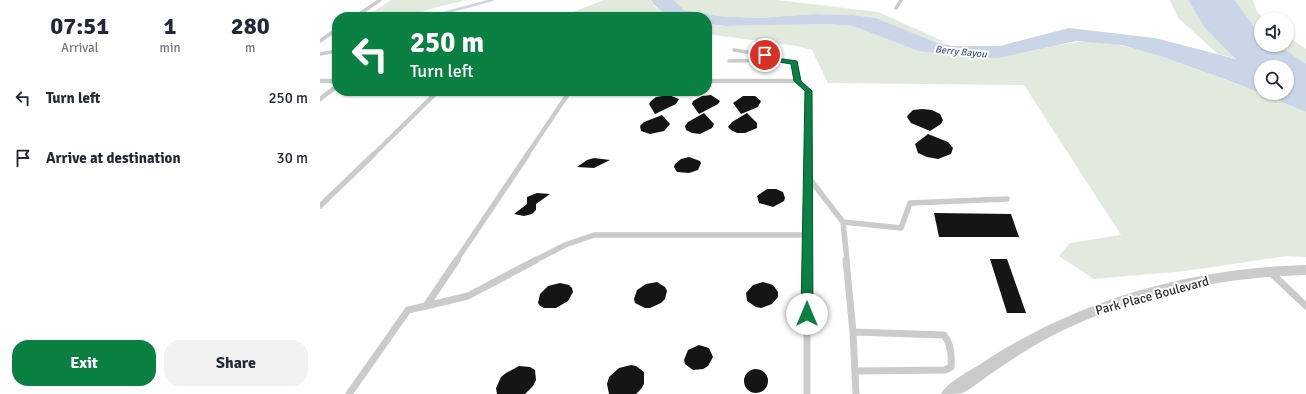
<!DOCTYPE html>
<style>
:root{--surface:#fff;--page:#f2f2f3;--text:#1f2937;--muted:#747a83;--accent:#0b8043}
body{margin:0;font-family:Signika,sans-serif;background:var(--page);color:var(--text);height:100vh;display:flex;flex-direction:column;font-size:15px;white-space:nowrap}
*{box-sizing:border-box;margin:0}
p{font-size:13px;color:var(--muted)}
.icon{flex:none;width:22px;height:22px;fill:none;stroke:currentColor;stroke-width:2;stroke-linecap:round;stroke-linejoin:round}
.map{position:relative;flex:1;overflow:hidden}
.drawer{display:flex;flex-direction:column;background:var(--surface);width:320px}
.drawer>*{flex:none}
.hud{position:absolute;left:12px;top:12px;width:380px;height:84px;border-radius:16px;box-shadow:0 1px 3px #0004;background:#0b8043;color:#fff;overflow:hidden}
.fabs{position:absolute;left:934px;top:12px;display:grid;gap:8px}
.fabs a{display:grid;place-items:center;width:40px;height:40px;border-radius:50%;background:var(--surface);box-shadow:0 1px 3px #0004;font-size:20px}
.pin{position:absolute;display:grid;place-items:center;width:34px;height:34px;color:#fff;margin:-17px;border:2px solid #fff;border-radius:50%;box-shadow:0 1px 4px #0007}
.me{position:absolute;width:44px;margin:-22px;rotate:0deg;stroke-linejoin:round;filter:drop-shadow(0 0 3px #0008)}
.turn{display:flex;align-items:center;gap:14px;height:84px;padding:0 12px;font-size:18px}
.turn .icon{width:52px;height:52px;stroke-width:2.5}
.turn b{display:block;font-size:28px;line-height:34px}
.eta{display:flex;justify-content:space-evenly;align-items:center;height:68px;text-align:center}
.eta b{font-size:24px;font-weight:700;line-height:28px}
.button{display:flex;gap:8px;margin-top:auto;padding:8px 12px}
.button a{flex:1;height:46px;border-radius:16px;background:var(--accent);color:#fff;font-size:16px;font-weight:700;line-height:46px;text-align:center}
.button a+a{background:var(--page);color:var(--text)}
ul{padding:0;list-style:none}
li{display:flex;align-items:center;gap:12px;height:60px;padding:0 12px}
li div{flex:1}
li b{display:block;font-size:15px}
li em{font-style:normal}
main{display:flex;flex:1;min-height:0}
.map>svg:first-child{display:block}
.green{fill:#e1eadd}
.water{fill:#cbd5e8;fill-rule:evenodd}
.lines{fill:none;stroke-linecap:round;stroke-linejoin:round}
.stream{stroke:#cbd5e8;stroke-width:2.5}
.building{fill:#151515}
.service-far3{stroke:#cbcbcb;stroke-width:3.5}
.service-far2{stroke:#cbcbcb;stroke-width:4.5}
.service-far1{stroke:#cbcbcb;stroke-width:5.5}
.service{stroke:#cbcbcb;stroke-width:7}
.minor{fill:#cbcbcb;fill-rule:evenodd}
.route{fill:#0b8043;stroke:#07532c}
.labels{text-anchor:middle;stroke-width:4;stroke-linejoin:round;paint-order:stroke}
.far-water-label{font-size:10px;font-style:italic;fill:#445b88;stroke:#fff}
.near-street-label{font-size:13px;fill:#2e2e2e;stroke:#fff}
</style>
<main>
<section class="drawer">
<div class="eta">
<div><b>07:51</b><p>Arrival</p></div>
<div><b>1</b><p>min</p></div>
<div><b>280</b><p>m</p></div>
</div>
<ul>
<li><svg class="icon" aria-label="left" viewBox="0 0 24 24"><path d="M17 20v-9H6M10 6l-5 5 5 5"/></svg><div><b>Turn left</b></div><em>250 m</em></li>
<li><svg class="icon" aria-label="arrive" viewBox="0 0 24 24"><path d="M6 21V4h12l-3 4 3 4H6"/></svg><div><b>Arrive at destination</b></div><em>30 m</em></li>
</ul>
<div class="button"><a>Exit</a><a>Share</a></div>
</section>
<div class="map">
<svg width="986" height="394" viewBox="0 0 986 394">
<rect width="100%" height="100%" fill="#fff"/>
<path class="green" d="M 71,0 L 147,0 L 117,7 L 87,17 L 45,17 Z
M 284,0 L 331,0 L 335,7 L 354,17 L 240,17 Z
M 354,0 L 457,0 L 558,12 L 623,41 L 615,42 L 556,18 L 533,15 L 495,14 L 438,18 L 399,16 L 364,10 Z
M 850,0 L 868,0 L 885,28 L 918,59 L 898,54 L 858,18 Z
M 915,0 L 933,0 L 937,12 L 945,19 L 941,19 L 941,33 L 937,31 Z
M 387,24 L 407,26 L 509,24 L 533,26 L 598,51 L 740,45 C 786,34 833,54 876,69 C 913,82 949,97 986,112 L 986,257 L 968,256 L 865,271 L 774,279 L 739,256 L 750,243 L 801,235 L 704,85 L 508,83 L 492,50 L 477,46 L 387,34 Z
M 967,36 L 986,49 L 986,64 L 958,45 L 967,45 Z"/>
<path class="water" d="M 331,0 L 354,0 L 364,10 L 399,16 L 438,18 L 495,14 L 533,15 L 556,18 L 615,42 L 632,46 L 680,46 L 749,28 L 835,38 L 916,59 L 885,28 L 868,0 L 915,0 L 937,31 L 941,33 L 941,45 L 958,45 L 986,64 L 986,112 L 915,83 L 843,57 L 802,45 L 756,41 L 678,58 L 641,56 L 598,51 L 533,26 L 509,24 L 407,26 L 387,24 L 387,17 C 367,17 343,20 331,0 ZM 941,67 L 967,67 L 967,93 L 941,93 Z"/>
<g class="lines">
<path class="stream" d="M 109,17 L 172,0"/>
</g>
<path class="building" d="M 349,95 L 359,99 L 356,104 L 335,114 L 329,104 L 331,101 L 336,97 Z
M 391,95 L 400,101 L 398,104 L 379,114 L 372,104 L 373,101 L 382,96 Z
M 423,96 L 435,96 L 441,101 L 438,107 L 421,114 L 413,103 Z
M 602,109 L 612,110 L 620,114 L 623,120 L 621,124 L 610,131 L 591,123 L 587,117 L 588,115 L 593,110 Z
M 384,113 L 394,124 L 392,128 L 380,134 L 372,133 L 366,130 L 365,126 L 368,122 Z
M 427,113 L 437,123 L 437,128 L 425,133 L 417,133 L 411,130 L 408,127 L 412,122 Z
M 342,115 L 350,124 L 344,131 L 330,134 L 321,131 L 320,126 L 324,122 Z
M 608,134 L 628,142 L 633,148 L 631,154 L 618,159 L 607,157 L 598,153 L 595,144 Z
M 369,157 L 380,161 L 381,163 L 378,170 L 369,173 L 357,172 L 354,167 L 355,164 L 361,159 Z
M 274,158 L 290,160 L 274,168 L 257,167 L 267,160 Z
M 447,189 L 456,189 L 463,192 L 465,198 L 464,201 L 453,207 L 439,203 L 437,196 Z
M 217,193 L 230,194 L 216,204 L 216,210 L 212,214 L 204,216 L 194,214 L 207,204 L 207,197 Z
M 614,213 L 691,214 L 699,237 L 619,237 Z
M 670,259 L 687,259 L 706,313 L 687,313 Z
M 337,282 L 345,287 L 347,291 L 345,299 L 341,303 L 330,308 L 325,308 L 315,303 L 314,299 L 317,290 L 326,284 Z
M 443,282 L 453,285 L 458,292 L 458,297 L 452,304 L 441,308 L 436,307 L 427,301 L 426,293 L 433,285 Z
M 240,283 L 249,285 L 252,288 L 253,292 L 248,301 L 236,308 L 224,308 L 220,306 L 218,303 L 220,294 L 228,286 Z
M 379,345 L 389,348 L 393,357 L 388,366 L 383,369 L 373,370 L 365,364 L 364,360 L 368,350 Z
M 311,365 L 316,366 L 324,372 L 324,384 L 321,389 L 316,394 L 289,394 L 287,384 L 289,377 L 299,368 Z
M 199,366 L 210,367 L 215,370 L 216,380 L 213,386 L 205,394 L 177,394 L 176,388 L 181,377 L 186,373 Z
M424 381a12 12 0 1 1 24 0a12 12 0 1 1-24 0Z"/>
<g class="lines">
<path class="service-far3" d="M 576,8 L 581,0
M 35,17 L 60,0
M 0,41 L 17,29
M 414,50 L 445,55 L 454,60
M 0,54 L 17,51
M 409,61 L 455,60 L 474,62 L 475,69"/>
<path class="service-far2" d="M 475,68 L 478,81
M 0,81 L 17,81
M 387,81 L 478,81 L 488,91 L 489,155
M 0,99 L 17,86
M 53,155 L 118,91
M 207,155 L 250,91"/>
<path class="service-far1" d="M 489,154 L 489,178 L 523,222 L 581,228 L 590,203 L 687,199
M 0,206 L 54,154
M 523,222 L 527,261
M 136,261 L 208,154
M 214,261 L 245,245 L 274,235 L 487,235
M 487,261 L 489,178"/>
<path class="service" d="M 487,260 L 487,394
M 526,260 L 533,332 L 536,394
M 950,272 L 986,306
M 106,306 L 148,296 L 216,260
M 533,332 L 624,335 C 631,344 632,356 631,367 L 625,370 L 535,371
M 29,394 L 88,310 L 106,306 L 137,260"/>
<path class="minor" d="M 986,265 L 986,275 C 904,277 823,293 748,328 C 722,340 698,355 675,371 C 664,378 653,388 642,393 C 637,394 627,394 621,394 C 626,383 651,370 662,363 C 759,299 870,268 986,265 Z"/>
</g>
<path class="route" d="M 445,53 L 456,58 L 477,61 L 481,81 L 492,91 L 493,314 L 491,318 L 483,318 L 481,314 L 485,91 L 474,81 L 471,64 L 453,61 L 443,56 L 443,54 Z"/>
<g class="labels">
<g class="far-water-label">
<text transform="translate(641 51) rotate(6)" y="4">Berry Bayou</text>
</g>
<g class="near-street-label">
<text transform="translate(832 295) rotate(-15)" y="5">Park Place Boulevard</text>
</g>
</g>
</svg>
<div class="fabs">
<a><svg class="icon" aria-label="sound" viewBox="0 0 24 24"><path d="M4 9h4l5-4v14l-5-4H4zM17 9q2 3 0 6"/></svg></a>
<a><svg class="icon" aria-label="search" viewBox="0 0 24 24"><circle cx="10" cy="10" r="6"/><path d="M15 15l6 6"/></svg></a>
</div>
<div class="pin" style="left:445px;top:55px;background:#d93025"><svg class="icon" aria-label="arrive" viewBox="0 0 24 24"><path d="M6 21V4h12l-3 4 3 4H6"/></svg></div>
<svg class="me" style="left:487px;top:314px" viewBox="-20 -20 40 40"><circle r="19" fill="#fff"/><path d="M0-13L10 11 0 6-10 11z" fill="#0b8043"/></svg>
<div class="hud">
<div class="turn"><svg class="icon" aria-label="left" viewBox="0 0 24 24"><path d="M17 20v-9H6M10 6l-5 5 5 5"/></svg><div><b>250 m</b>Turn left</div></div>
</div>
</div>
</main>
